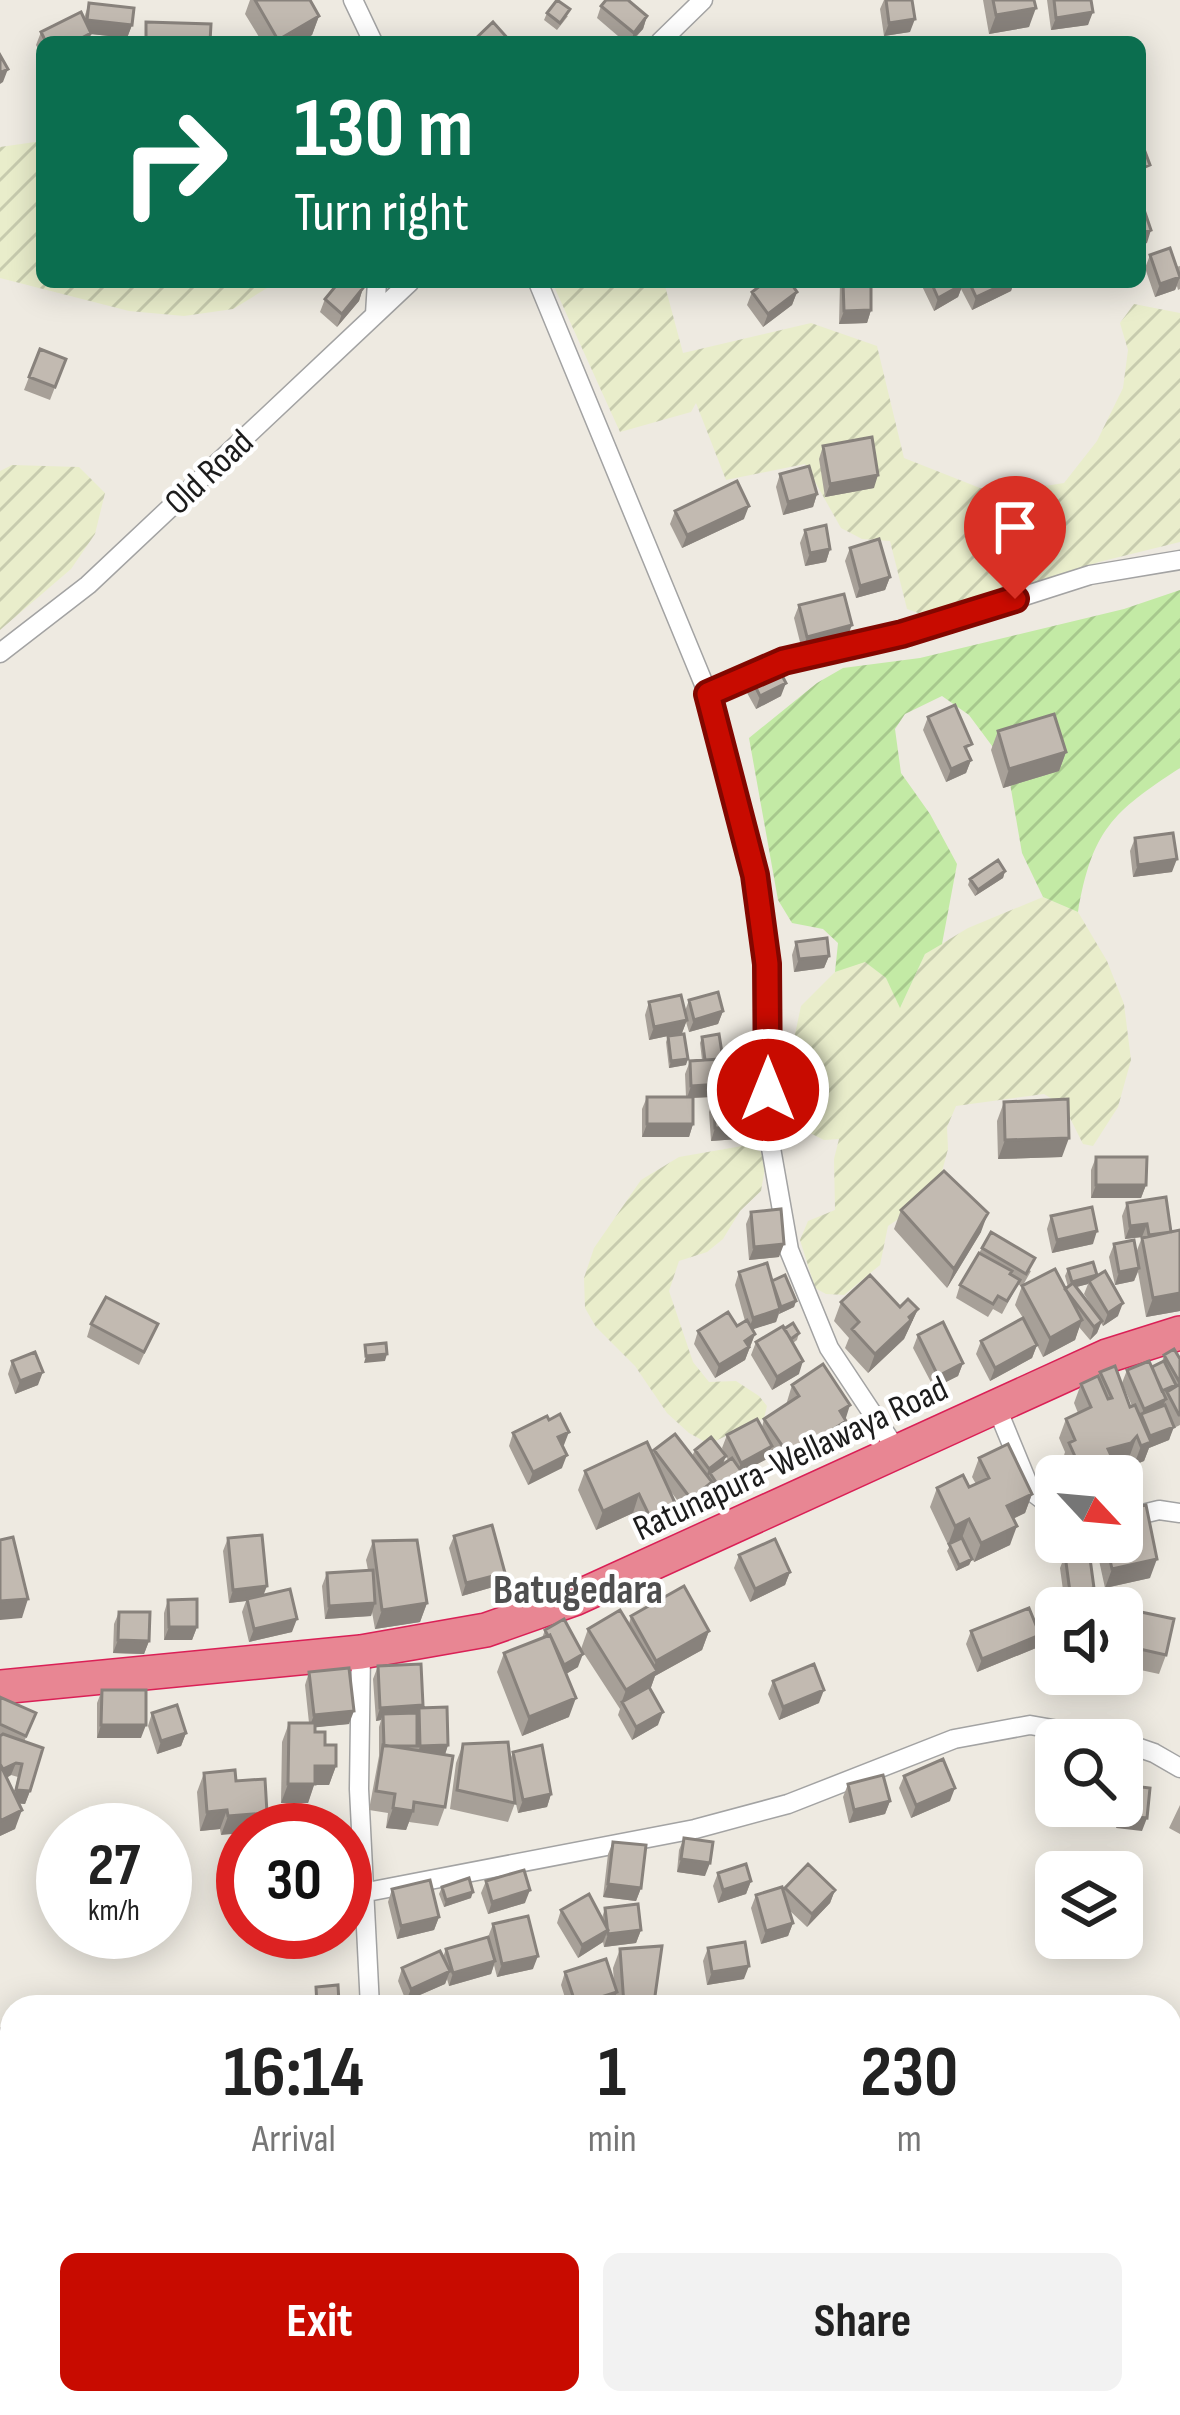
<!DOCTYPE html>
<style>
:root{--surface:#fff;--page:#f2f2f2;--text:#222;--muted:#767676;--accent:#c80b00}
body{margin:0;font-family:"Sofia Sans Condensed",sans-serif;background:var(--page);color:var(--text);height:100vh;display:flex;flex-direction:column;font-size:45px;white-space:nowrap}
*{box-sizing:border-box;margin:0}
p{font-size:39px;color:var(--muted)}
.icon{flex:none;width:66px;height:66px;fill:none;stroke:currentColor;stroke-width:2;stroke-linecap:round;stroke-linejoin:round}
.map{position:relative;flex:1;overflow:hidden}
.panel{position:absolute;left:0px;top:1995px;width:1182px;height:420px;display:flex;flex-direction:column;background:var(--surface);border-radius:36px 36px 0 0;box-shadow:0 6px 30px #0003}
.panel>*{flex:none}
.guide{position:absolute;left:36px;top:36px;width:1110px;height:252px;border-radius:18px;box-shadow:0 6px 30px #0003;background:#0b6e4f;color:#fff;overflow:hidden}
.needle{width:78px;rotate:116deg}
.fabs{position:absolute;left:1035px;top:1455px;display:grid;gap:24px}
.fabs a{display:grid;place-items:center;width:108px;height:108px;border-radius:18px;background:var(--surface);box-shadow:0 6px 30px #0003;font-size:60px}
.speed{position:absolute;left:36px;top:1803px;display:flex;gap:24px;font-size:60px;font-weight:700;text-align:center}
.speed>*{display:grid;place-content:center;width:156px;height:156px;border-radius:50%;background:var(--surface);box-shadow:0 6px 30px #0003;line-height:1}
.speed small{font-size:30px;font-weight:400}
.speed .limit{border:18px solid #d22;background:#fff;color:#111}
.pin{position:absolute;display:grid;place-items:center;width:102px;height:102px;color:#fff;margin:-123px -51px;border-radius:50% 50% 50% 0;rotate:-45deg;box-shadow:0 0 12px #0007}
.pin .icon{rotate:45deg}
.me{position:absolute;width:132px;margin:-66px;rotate:0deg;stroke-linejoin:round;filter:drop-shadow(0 0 9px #0008)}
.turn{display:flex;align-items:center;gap:42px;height:252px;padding:0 60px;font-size:54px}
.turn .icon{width:156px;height:156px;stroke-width:2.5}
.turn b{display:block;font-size:84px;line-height:102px}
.eta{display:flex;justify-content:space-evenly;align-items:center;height:204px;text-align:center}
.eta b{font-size:72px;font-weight:700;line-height:84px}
.primary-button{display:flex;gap:24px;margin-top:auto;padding:24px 60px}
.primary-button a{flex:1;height:138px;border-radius:18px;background:var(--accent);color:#fff;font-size:48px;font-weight:700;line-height:138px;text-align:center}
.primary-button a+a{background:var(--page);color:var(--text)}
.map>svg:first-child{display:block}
.farmland{fill:url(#farmland-furrows)}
.garden{fill:url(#garden-furrows)}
.water{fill:#a0ccdd}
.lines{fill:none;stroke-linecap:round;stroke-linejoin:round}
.street-casing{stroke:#a3a3a3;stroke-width:21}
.highway-casing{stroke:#da2056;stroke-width:36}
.street{stroke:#fff;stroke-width:18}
.highway{stroke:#e88693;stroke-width:33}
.wall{fill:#a7a098;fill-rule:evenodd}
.shaded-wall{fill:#88827c}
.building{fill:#c2bab1;stroke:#88827c;stroke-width:3}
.route-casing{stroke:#820700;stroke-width:30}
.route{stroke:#c80b00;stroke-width:21}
.labels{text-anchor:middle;stroke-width:9;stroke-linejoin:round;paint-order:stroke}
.street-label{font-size:36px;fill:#1c1c1c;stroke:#fff}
.quarter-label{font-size:42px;font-weight:bold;fill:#4f4f4f;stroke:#fff}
</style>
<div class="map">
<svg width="1180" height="2415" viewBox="0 0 1180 2415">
<defs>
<pattern id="farmland-furrows" width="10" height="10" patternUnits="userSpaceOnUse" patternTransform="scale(3)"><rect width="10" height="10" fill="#e9edcb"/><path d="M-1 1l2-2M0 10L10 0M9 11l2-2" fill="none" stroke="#c7cbae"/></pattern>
<pattern id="garden-furrows" width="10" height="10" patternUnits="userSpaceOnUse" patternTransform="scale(3)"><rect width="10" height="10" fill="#c3eaa5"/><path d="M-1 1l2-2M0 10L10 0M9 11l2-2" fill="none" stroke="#a7c88d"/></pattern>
</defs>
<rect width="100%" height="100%" fill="#eeeae1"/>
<path class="farmland" d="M 42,141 L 42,282 L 277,282 L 233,309 L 184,316 L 129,311 L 0,278 L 0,147 Z
M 552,282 L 664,282 L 683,353 L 811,323 L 877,346 L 904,458 L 980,488 L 1019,490 L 1064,483 L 1097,441 L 1123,388 L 1128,350 L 1120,323 L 1134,304 L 1180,313 L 1180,542 L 1099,562 L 932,618 L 907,609 L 890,541 L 862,539 L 841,528 L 805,464 L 726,480 L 696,403 L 691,412 L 620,432 Z
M 12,465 L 79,467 L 105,493 L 95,534 L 71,569 L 0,630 L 0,471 Z
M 1043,897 L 1078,912 L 1107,961 L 1124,1004 L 1131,1060 L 1118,1107 L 1093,1146 L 1083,1144 L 1064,1106 L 1044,1094 L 956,1106 L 947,1127 L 948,1149 L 940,1179 L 910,1211 L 888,1226 L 880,1265 L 844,1295 L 826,1294 L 815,1288 L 800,1240 L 808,1221 L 835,1210 L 834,1159 L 839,1139 L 824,1140 L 798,1127 L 787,1101 L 788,1067 L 801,1006 L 835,972 L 864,961 L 886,978 L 901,1006 L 925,954 L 968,928 Z
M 742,1146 L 760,1151 L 766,1162 L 761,1191 L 740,1211 L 723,1239 L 707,1252 L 679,1261 L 669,1291 L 693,1362 L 709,1382 L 736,1381 L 759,1396 L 767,1406 L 764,1418 L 709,1444 L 689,1433 L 667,1413 L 635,1366 L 596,1327 L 585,1308 L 584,1278 L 594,1248 L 641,1180 L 679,1157 Z"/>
<path class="garden" d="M 1180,590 L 1180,768 C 1112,812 1092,831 1078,912 L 1043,897 L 1022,853 L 1007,766 L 969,715 L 942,696 L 905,714 L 895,729 L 901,773 L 930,814 L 957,864 L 942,944 L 925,954 L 900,1008 L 886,978 L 865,962 L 835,972 L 838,943 L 823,929 L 792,923 L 778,900 L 749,738 L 817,683 L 843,668 L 920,658 L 1124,609 Z"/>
<path class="water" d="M 1180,2142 L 1180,2415 L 1054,2415 L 1059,2403 L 1170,2403 L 1170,2158 Z"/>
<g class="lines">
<g class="street-casing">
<path id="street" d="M 353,0 L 373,42
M 660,42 L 703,0
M 538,282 L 708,694 L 755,875 L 767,964 L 768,1131 L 789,1250 L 829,1348 L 898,1452
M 375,314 L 377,282
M 0,653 L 88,585 L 410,282
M 708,694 L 783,661 L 902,635 L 1090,575 L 1180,560
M 996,1406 L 1031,1491 L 1056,1510
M 1122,1519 L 1159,1510 L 1180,1513
M 361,1652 L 359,1789 L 370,2007
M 1122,1742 L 1154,1753 L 1180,1768
M 362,1893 L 695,1829 L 788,1804 L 954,1739 L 1030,1725 L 1116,1740
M 384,2415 L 386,2403
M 873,2415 L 883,2404"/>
</g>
<g class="highway-casing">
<path id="highway" d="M 0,1687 L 361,1652 L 486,1630 L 574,1599 L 1107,1356 L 1180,1333"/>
</g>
<use href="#street" class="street"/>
<use href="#highway" class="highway"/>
</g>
<path class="wall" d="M 250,0 L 310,0 L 319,16 L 312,35 L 300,42 L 262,42 L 245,14 Z
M 884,0 L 912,0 L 910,32 L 884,36 L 880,9 Z
M 983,0 L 1034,0 L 1029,27 L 989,34 Z
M 1047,0 L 1091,0 L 1088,25 L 1051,30 Z
M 89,3 L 132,25 L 127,38 L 91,34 L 88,42 L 42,42 L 42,56 L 36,45 L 41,32 L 84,18 Z
M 601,6 L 647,16 L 643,29 L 632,42 L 625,42 L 597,18 Z
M 547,13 L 568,16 L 557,30 L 544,20 Z
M 1150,255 L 1176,267 L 1180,266 L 1180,289 L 1178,290 L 1177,286 L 1175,290 L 1155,297 L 1145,268 Z
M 840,282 L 871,282 L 871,310 L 867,323 L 839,324 Z
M 920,282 L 1014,282 L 1011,291 L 972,310 L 961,289 L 958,297 L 934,311 Z
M 363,288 L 359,301 L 337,327 L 320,312 L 325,299 Z
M 752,292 L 797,292 L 792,305 L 763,327 L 747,305 Z
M 40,349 L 66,359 L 50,400 L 24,390 Z
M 823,446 L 874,488 L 825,497 L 819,459 Z
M 780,474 L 817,494 L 813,507 L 783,515 L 776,487 Z
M 675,511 L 744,519 L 682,548 L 670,524 Z
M 805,530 L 830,549 L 826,562 L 805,566 L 800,543 Z
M 850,548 L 890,577 L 885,590 L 856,598 L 845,561 Z
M 799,605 L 847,638 L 802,650 L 794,618 Z
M 751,678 L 781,696 L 756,709 L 746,691 Z
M 928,717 L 971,760 L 966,773 L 946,782 L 923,730 Z
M 998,731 L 1066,752 L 1059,771 L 1003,788 L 991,750 Z
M 1135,838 L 1172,872 L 1133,877 L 1130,851 Z
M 1005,871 L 1003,878 L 975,896 L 968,885 L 970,879 Z
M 796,942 L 829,956 L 824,968 L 794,972 L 792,955 Z
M 689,1000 L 723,1011 L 718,1024 L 689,1032 L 686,1022 L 682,1033 L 686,1065 L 669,1068 L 666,1042 L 668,1036 L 649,1040 L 645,1015 L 649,1002 L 685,1011 Z
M 702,1037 L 723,1059 L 732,1096 L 693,1098 L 693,1124 L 689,1137 L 642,1137 L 642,1109 L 647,1097 L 686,1097 L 685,1074 L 690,1061 L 702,1060 L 700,1043 Z
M 714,1099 L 743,1127 L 738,1139 L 711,1141 L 709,1112 Z
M 1004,1102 L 1062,1157 L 998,1159 L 997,1121 Z
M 1096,1157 L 1146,1185 L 1141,1198 L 1091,1198 L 1091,1170 Z
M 1127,1203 L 1171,1232 L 1180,1230 L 1180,1311 L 1146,1317 L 1138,1272 L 1134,1281 L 1115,1285 L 1109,1257 L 1114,1244 L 1136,1253 L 1142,1237 L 1125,1239 L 1122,1216 Z
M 901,1210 L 981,1232 L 947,1288 L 894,1229 Z
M 751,1212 L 779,1257 L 749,1260 L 746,1224 Z
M 1051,1216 L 1093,1244 L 1052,1253 L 1047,1229 Z
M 982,1248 L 1031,1271 L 1022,1287 L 1018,1284 L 1002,1314 L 993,1309 L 988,1317 L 956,1298 L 960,1285 Z
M 1068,1269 L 1097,1276 L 1118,1316 L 1103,1326 L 1101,1323 L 1097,1333 L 1090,1340 L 1079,1327 L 1075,1340 L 1043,1357 L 1037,1345 L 1032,1358 L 990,1381 L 976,1354 L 981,1341 L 1023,1318 L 1015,1305 L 1022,1286 L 1065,1289 L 1068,1287 L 1065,1276 ZM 1088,1284 L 1084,1294 L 1094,1310 L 1076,1287 Z
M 739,1272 L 772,1281 L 796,1301 L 794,1307 L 779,1314 L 776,1322 L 752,1329 L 755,1334 L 745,1360 L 715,1378 L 694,1344 L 698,1331 L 737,1326 L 745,1321 L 735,1285 Z
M 841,1302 L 918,1309 L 904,1339 L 868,1373 L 845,1348 L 849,1338 L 834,1321 Z
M 91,1324 L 158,1324 L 139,1365 L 87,1337 Z
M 784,1329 L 799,1333 L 797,1340 L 793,1343 L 799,1374 L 772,1390 L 751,1355 L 756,1342 Z
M 918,1335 L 963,1363 L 958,1376 L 934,1388 L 913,1348 Z
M 1164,1355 L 1180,1359 L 1180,1425 L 1174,1428 L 1173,1426 L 1169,1440 L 1149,1448 L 1144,1461 L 1134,1465 L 1130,1455 L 1124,1462 L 1111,1466 L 1108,1476 L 1068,1476 L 1062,1462 L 1065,1452 L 1059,1438 L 1066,1419 L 1078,1413 L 1074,1403 L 1081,1384 L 1099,1377 L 1100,1372 L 1130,1407 L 1132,1406 L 1122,1383 L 1127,1370 L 1152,1367 L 1162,1362 Z
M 12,1361 L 38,1385 L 15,1394 L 8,1374 Z
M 792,1385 L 845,1418 L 839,1440 L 783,1477 L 769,1454 L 767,1459 L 742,1472 L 741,1491 L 718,1506 L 709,1491 L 707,1495 L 686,1512 L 666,1485 L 676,1505 L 669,1524 L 643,1536 L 633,1513 L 596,1530 L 578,1490 L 585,1471 L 653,1455 L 654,1450 L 692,1456 L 695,1450 L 723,1464 L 728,1460 L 722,1448 L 727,1435 L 762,1427 L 764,1419 L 786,1405 Z
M 513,1433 L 564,1445 L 562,1446 L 562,1468 L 528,1485 L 509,1446 Z
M 979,1458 L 1032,1494 L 1025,1513 L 1013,1519 L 1010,1545 L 974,1562 L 962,1538 L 972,1559 L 969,1565 L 956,1571 L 947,1551 L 951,1544 L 948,1545 L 930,1507 L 937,1488 L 969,1487 L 976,1484 L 972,1477 Z
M 454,1536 L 505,1573 L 500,1585 L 462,1596 L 449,1548 Z
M 228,1538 L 264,1595 L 292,1632 L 249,1642 L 242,1612 L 246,1601 L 229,1603 L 223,1551 Z
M 373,1541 L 427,1603 L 420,1622 L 375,1629 L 372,1612 L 371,1616 L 325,1619 L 322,1586 L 327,1573 L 368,1570 L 366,1560 Z
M 1095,1542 L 1122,1542 L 1150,1578 L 1105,1588 Z
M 739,1555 L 790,1572 L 785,1585 L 750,1602 L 734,1568 Z
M 1065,1555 L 1094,1588 L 1090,1601 L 1065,1605 L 1060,1568 Z
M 168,1600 L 197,1627 L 192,1640 L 164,1640 L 164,1613 Z
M 1122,1608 L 1166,1655 L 1159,1674 L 1122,1666 Z
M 119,1612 L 149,1641 L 144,1654 L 113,1653 L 114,1624 Z
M 631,1616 L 709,1631 L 702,1650 L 655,1676 L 650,1690 L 658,1725 L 632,1740 L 618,1715 L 620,1709 L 581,1649 L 588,1629 L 629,1624 Z
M 545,1630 L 578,1667 L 566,1674 L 569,1717 L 522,1736 L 497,1672 L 504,1653 L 542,1638 Z
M 971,1631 L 1036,1648 L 977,1672 L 966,1644 Z
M 378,1666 L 423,1705 L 422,1708 L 448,1745 L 445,1754 L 445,1807 L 438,1826 L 409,1822 L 406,1830 L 386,1828 L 388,1813 L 369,1810 L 379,1756 L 379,1727 L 381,1720 L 376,1721 L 373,1679 Z
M 309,1672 L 349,1724 L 315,1727 L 315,1732 L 325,1745 L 336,1766 L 329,1785 L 314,1785 L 308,1803 L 281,1803 L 282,1742 L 289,1723 L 309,1723 L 305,1685 Z
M 773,1681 L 819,1703 L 779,1720 L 768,1694 Z
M 102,1690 L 141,1738 L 97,1738 L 97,1703 Z
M 0,1697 L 36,1713 L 24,1742 L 30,1791 L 25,1804 L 19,1803 L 15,1829 L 0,1836 ZM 11,1775 L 18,1777 L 14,1793 L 7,1778 Z
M 152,1713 L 186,1733 L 181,1746 L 157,1754 L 148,1726 Z
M 463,1744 L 510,1760 L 513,1752 L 551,1794 L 547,1807 L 518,1813 L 514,1795 L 515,1803 L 508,1822 L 450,1809 L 456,1763 Z
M 204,1773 L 236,1781 L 265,1779 L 221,1835 L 220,1829 L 200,1831 L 197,1792 Z
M 904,1776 L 950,1801 L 911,1818 L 899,1788 Z
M 848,1784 L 890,1801 L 885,1814 L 849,1823 L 843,1797 Z
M 1180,1805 L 1180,1834 L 1169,1828 Z
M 684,1838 L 705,1876 L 677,1872 L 679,1850 Z
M 613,1842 L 641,1888 L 636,1901 L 603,1897 L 608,1854 Z
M 718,1873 L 751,1881 L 746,1894 L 718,1903 L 713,1886 Z
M 486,1881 L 525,1903 L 488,1914 L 481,1893 Z
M 442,1887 L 471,1898 L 444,1907 L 439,1894 Z
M 785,1888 L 835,1890 L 830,1903 L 807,1927 L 788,1909 L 793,1923 L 788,1936 L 761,1944 L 751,1908 L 756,1895 L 783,1892 Z
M 392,1889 L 439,1917 L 434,1930 L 397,1939 L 388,1902 Z
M 605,1908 L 641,1930 L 636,1943 L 604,1947 L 603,1942 L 578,1958 L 557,1923 L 561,1910 L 602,1918 Z
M 493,1924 L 533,1969 L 497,1977 L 494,1965 L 491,1974 L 449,1986 L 447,1979 L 445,1984 L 406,2001 L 398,1981 L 402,1968 L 443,1957 L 446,1949 L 488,1937 Z
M 708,1948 L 744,1979 L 707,1985 L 703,1961 Z
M 620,1949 L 652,2007 L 616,2007 L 615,1997 L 612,2005 L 606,2007 L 568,2007 L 561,1985 L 565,1972 L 614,1983 L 613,1968 Z
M 130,2403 L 185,2403 L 185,2415 L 130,2415 Z"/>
<path class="shaded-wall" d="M 1036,8 L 1029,27 L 989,34 L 996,15 Z
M 1093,12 L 1088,25 L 1051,30 L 1056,18 Z
M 319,16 L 312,35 L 300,42 L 278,42 Z
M 647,16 L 643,29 L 630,42 L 634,33 Z
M 915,19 L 910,32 L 884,36 L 889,23 Z
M 87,20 L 132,25 L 127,38 L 91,34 L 88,42 L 74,42 L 82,33 Z
M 8,69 L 3,82 L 0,84 L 0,73 Z
M 1151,230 L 1147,243 L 1140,246 L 1140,234 Z
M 1180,277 L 1175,290 L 1155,297 L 1160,284 Z
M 1008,282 L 1014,282 L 1011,291 L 972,310 L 976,297 Z
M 963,284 L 958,297 L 934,311 L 938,298 Z
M 363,288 L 359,301 L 337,327 L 342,314 Z
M 797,292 L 792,305 L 763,327 L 768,314 Z
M 871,310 L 867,323 L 839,324 L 844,311 Z
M 878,475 L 874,488 L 825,497 L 830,484 Z
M 817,494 L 813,507 L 783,515 L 788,502 Z
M 749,506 L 744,519 L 682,548 L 687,535 Z
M 830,549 L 826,562 L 805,566 L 810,553 Z
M 890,577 L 885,590 L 856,598 L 860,586 Z
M 852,625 L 847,638 L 802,650 L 807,637 Z
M 786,683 L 781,696 L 756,709 L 760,696 Z
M 1066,752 L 1059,771 L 1003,788 L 1009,769 Z
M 971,760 L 966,773 L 946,782 L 951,769 Z
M 1177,859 L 1172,872 L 1133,877 L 1138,865 Z
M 1005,871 L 1003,878 L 975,896 L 978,890 Z
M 829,956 L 824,968 L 794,972 L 799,959 Z
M 723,1011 L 718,1024 L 689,1032 L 694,1020 Z
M 687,1020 L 682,1033 L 649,1040 L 654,1027 Z
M 688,1059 L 686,1065 L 669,1068 L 671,1061 Z
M 736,1083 L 732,1096 L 687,1098 L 691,1086 Z
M 647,1124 L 693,1124 L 689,1137 L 642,1137 Z
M 743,1127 L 738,1139 L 711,1141 L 715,1128 Z
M 1069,1138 L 1062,1157 L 998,1159 L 1005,1140 Z
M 1096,1185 L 1146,1185 L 1141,1198 L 1091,1198 Z
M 988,1213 L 981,1232 L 947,1288 L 954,1269 Z
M 1147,1224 L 1142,1237 L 1125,1239 L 1130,1226 Z
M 1097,1231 L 1093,1244 L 1052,1253 L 1057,1240 Z
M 784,1244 L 779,1257 L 749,1260 L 754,1247 Z
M 1139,1268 L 1134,1281 L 1115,1285 L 1119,1272 Z
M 1097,1275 L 1089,1281 L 1088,1284 L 1069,1289 L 1072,1282 Z
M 1180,1293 L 1180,1311 L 1146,1317 L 1153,1298 Z
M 796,1301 L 794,1307 L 779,1314 L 781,1307 Z
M 1123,1303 L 1118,1316 L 1103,1326 L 1108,1313 Z
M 780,1309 L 776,1322 L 748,1331 L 753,1318 Z
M 918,1309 L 904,1339 L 868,1373 L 875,1354 Z
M 1082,1320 L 1075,1340 L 1043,1357 L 1050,1338 Z
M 1102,1321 L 1097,1333 L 1090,1340 L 1094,1327 Z
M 755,1334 L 745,1360 L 715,1378 L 719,1365 L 745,1341 Z
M 1037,1345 L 1032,1358 L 990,1381 L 995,1368 Z
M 387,1354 L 385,1361 L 364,1363 L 366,1356 Z
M 803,1361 L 799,1374 L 772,1390 L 777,1377 Z
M 963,1363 L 958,1376 L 934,1388 L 938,1376 Z
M 43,1372 L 38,1385 L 15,1394 L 20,1381 Z
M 1166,1399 L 1161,1412 L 1141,1415 L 1144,1409 Z
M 850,1405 L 839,1440 L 783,1477 L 790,1457 L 840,1411 Z
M 1174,1427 L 1169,1440 L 1149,1448 L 1144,1461 L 1134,1465 L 1141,1446 L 1150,1436 Z
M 569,1432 L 564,1445 L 553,1450 L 558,1437 Z
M 1137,1436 L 1130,1455 L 1124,1462 L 1111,1466 L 1108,1476 L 1082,1476 L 1108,1449 Z
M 772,1446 L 767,1459 L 736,1475 L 741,1463 Z
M 567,1455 L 562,1468 L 528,1485 L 533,1472 Z
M 726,1456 L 721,1469 L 710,1473 L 704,1482 L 709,1469 Z
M 746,1478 L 741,1491 L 718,1506 L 723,1493 Z
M 712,1482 L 707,1495 L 686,1512 L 691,1499 Z
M 639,1494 L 633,1513 L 596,1530 L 603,1511 Z
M 1032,1494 L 1025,1513 L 1000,1525 L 1007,1506 Z
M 676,1505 L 669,1524 L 643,1536 L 650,1517 Z
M 969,1519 L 962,1538 L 948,1545 L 955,1526 Z
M 1017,1526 L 1010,1545 L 974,1562 L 981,1543 Z
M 972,1559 L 969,1565 L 956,1571 L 959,1565 Z
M 1157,1559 L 1150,1578 L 1105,1588 L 1112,1569 Z
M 790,1572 L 785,1585 L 750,1602 L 755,1589 Z
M 505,1573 L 500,1585 L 462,1596 L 466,1583 Z
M 267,1586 L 262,1599 L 229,1603 L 233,1590 Z
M 1094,1588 L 1090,1601 L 1065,1605 L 1070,1592 Z
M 28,1599 L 22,1618 L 0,1620 L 0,1601 Z
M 375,1603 L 371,1616 L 325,1619 L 329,1606 Z
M 427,1603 L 420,1622 L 375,1629 L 382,1610 Z
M 297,1619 L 292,1632 L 249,1642 L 254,1629 Z
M 169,1627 L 197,1627 L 192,1640 L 164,1640 Z
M 709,1631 L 702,1650 L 655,1676 L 650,1690 L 622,1702 L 619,1709 L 626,1690 L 651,1675 L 656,1661 Z
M 1040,1635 L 1036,1648 L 977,1672 L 982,1659 Z
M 118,1640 L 149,1641 L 144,1654 L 113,1653 Z
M 583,1654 L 578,1667 L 559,1678 L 564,1665 Z
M 824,1690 L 819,1703 L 779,1720 L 783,1707 Z
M 576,1698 L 569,1717 L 522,1736 L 529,1717 Z
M 423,1705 L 419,1716 L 419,1708 L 416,1718 L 383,1714 L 381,1720 L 376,1721 L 380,1708 Z
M 354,1711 L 349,1724 L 309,1728 L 314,1715 Z
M 663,1712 L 658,1725 L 632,1740 L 636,1727 Z
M 101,1725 L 146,1725 L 141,1738 L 97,1738 Z
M 186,1733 L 181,1746 L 157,1754 L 161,1741 Z
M 448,1745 L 444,1758 L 416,1759 L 420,1746 Z
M 16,1763 L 11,1775 L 0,1781 L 1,1770 Z
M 315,1766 L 336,1766 L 329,1785 L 314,1785 L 308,1803 L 281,1803 L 288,1784 Z
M 955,1788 L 950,1801 L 911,1818 L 916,1805 Z
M 16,1790 L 30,1791 L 25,1804 L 12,1803 Z
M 551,1794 L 547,1807 L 518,1813 L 523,1800 Z
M 890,1801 L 885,1814 L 849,1823 L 854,1810 Z
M 393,1808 L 413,1811 L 406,1830 L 386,1828 Z
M 22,1810 L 15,1829 L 0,1836 L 0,1821 Z
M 227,1810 L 220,1829 L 200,1831 L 207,1812 Z
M 267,1813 L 261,1830 L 243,1830 L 243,1833 L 221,1835 L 228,1816 Z
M 1120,1815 L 1147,1818 L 1142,1831 L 1116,1828 Z
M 681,1859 L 710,1863 L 705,1876 L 677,1872 Z
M 751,1881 L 746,1894 L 718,1903 L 723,1890 Z
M 608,1884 L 641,1888 L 636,1901 L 603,1897 Z
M 530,1890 L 525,1903 L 488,1914 L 492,1902 Z
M 835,1890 L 830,1903 L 807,1927 L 812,1914 Z
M 473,1892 L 471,1898 L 444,1907 L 446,1900 Z
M 439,1917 L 434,1930 L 397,1939 L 401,1926 Z
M 793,1923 L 788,1936 L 761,1944 L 766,1931 Z
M 608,1930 L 603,1942 L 578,1958 L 582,1945 Z
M 641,1930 L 636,1943 L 604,1947 L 608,1934 Z
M 538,1956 L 533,1969 L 497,1977 L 502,1964 Z
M 495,1961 L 491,1974 L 449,1986 L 453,1973 Z
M 749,1966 L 744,1979 L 707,1985 L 712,1972 Z
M 450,1971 L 445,1984 L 406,2001 L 411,1989 Z
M 617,1992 L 612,2005 L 606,2007 L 576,2007 Z
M 654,2003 L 652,2007 L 623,2007 L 624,2005 Z
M 10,2039 L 5,2052 L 0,2054 L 0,2043 Z"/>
<path class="building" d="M 255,0 L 310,0 L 319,16 L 278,40 Z
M 557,0 L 570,9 L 560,23 L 547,13 Z
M 606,0 L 628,0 L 647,16 L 634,33 L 601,6 Z
M 886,0 L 912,0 L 915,19 L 889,23 Z
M 993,0 L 1034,0 L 1036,8 L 996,15 Z
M 1054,0 L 1091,0 L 1093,12 L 1056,18 Z
M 89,3 L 134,8 L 132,25 L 87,20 Z
M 81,12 L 91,33 L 74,42 L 46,42 L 41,32 Z
M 146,22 L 211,24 L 210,42 L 146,42 Z
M 493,22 L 511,42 L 472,42 Z
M 0,55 L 8,69 L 0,73 Z
M 1144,149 L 1150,165 L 1140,169 L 1140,150 Z
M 1140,198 L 1151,230 L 1140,234 Z
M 1170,248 L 1180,277 L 1160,284 L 1150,255 Z
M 339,282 L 356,282 L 363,288 L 342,314 L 325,299 Z
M 765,282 L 790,282 L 797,292 L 768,314 L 752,292 Z
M 843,282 L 871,282 L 871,310 L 844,311 Z
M 931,282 L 962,282 L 963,284 L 938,298 Z
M 969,282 L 1008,282 L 976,297 Z
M 40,349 L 66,359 L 55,387 L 29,377 Z
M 872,437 L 878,475 L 830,484 L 823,446 Z
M 809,466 L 817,494 L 788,502 L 780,474 Z
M 737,481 L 749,506 L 687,535 L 675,511 Z
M 826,525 L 830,549 L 810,553 L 805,530 Z
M 879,539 L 890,577 L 860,586 L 850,548 Z
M 844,594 L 852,625 L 807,637 L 799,605 Z
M 776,664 L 786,683 L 760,696 L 751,678 Z
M 955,705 L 972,744 L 965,747 L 971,760 L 951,769 L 928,717 Z
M 1054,714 L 1066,752 L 1009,769 L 998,731 Z
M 1173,833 L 1177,859 L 1138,865 L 1135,838 Z
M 998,860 L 1005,871 L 978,890 L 970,879 Z
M 827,938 L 829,956 L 799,959 L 796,942 Z
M 718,992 L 723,1011 L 694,1020 L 689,1000 Z
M 681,995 L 687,1020 L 654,1027 L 649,1002 Z
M 684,1034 L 688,1059 L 671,1061 L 668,1036 Z
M 719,1034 L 723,1059 L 705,1060 L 702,1037 Z
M 735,1058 L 736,1083 L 691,1086 L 690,1061 Z
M 647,1097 L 693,1097 L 693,1124 L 647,1124 Z
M 741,1098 L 743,1127 L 715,1128 L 714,1099 Z
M 1068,1099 L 1069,1138 L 1005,1140 L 1004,1102 Z
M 1096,1157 L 1147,1157 L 1146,1185 L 1096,1185 Z
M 944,1171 L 988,1213 L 954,1269 L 901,1210 Z
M 1166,1197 L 1171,1232 L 1149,1235 L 1147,1224 L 1130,1226 L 1127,1203 Z
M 1092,1207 L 1097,1231 L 1057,1240 L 1051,1216 Z
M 781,1209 L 784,1244 L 754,1247 L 751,1212 Z
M 1180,1230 L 1180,1293 L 1153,1298 L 1142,1238 Z
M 991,1232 L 1035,1258 L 1026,1274 L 982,1248 Z
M 1134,1240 L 1139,1268 L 1119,1272 L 1114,1244 Z
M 979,1253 L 1012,1271 L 1010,1274 L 1020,1280 L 1007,1301 L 998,1296 L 993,1304 L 960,1285 Z
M 1093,1262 L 1097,1275 L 1072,1282 L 1068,1269 Z
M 767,1263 L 780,1309 L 753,1318 L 739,1272 Z
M 1055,1269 L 1082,1320 L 1050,1338 L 1022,1286 Z
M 1105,1271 L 1123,1303 L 1108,1313 L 1089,1281 Z
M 785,1275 L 796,1301 L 781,1307 L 772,1281 Z
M 870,1275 L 900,1307 L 908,1299 L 918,1309 L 909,1317 L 911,1320 L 875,1354 L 852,1329 L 859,1322 L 841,1302 Z
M 1073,1283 L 1102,1321 L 1094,1327 L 1065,1289 Z
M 106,1297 L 158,1324 L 144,1352 L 91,1324 Z
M 728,1312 L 737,1326 L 747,1320 L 755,1334 L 745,1341 L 749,1347 L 719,1365 L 698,1331 Z
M 1023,1318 L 1037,1345 L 995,1368 L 981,1341 Z
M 943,1322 L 963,1363 L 938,1376 L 918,1335 Z
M 793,1323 L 799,1333 L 791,1339 L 784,1329 Z
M 783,1326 L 803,1361 L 777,1377 L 756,1342 Z
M 386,1343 L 387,1354 L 366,1356 L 365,1345 Z
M 1174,1349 L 1180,1359 L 1180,1383 L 1164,1355 Z
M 35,1352 L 43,1372 L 20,1381 L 12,1361 Z
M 1149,1361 L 1166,1399 L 1144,1409 L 1127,1370 Z
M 1164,1361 L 1176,1385 L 1162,1391 L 1152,1367 Z
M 823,1364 L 850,1405 L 840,1411 L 846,1421 L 790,1457 L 764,1419 L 799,1396 L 792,1385 Z
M 1115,1366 L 1130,1407 L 1135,1405 L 1151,1442 L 1141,1446 L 1137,1436 L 1131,1443 L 1108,1449 L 1113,1460 L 1083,1474 L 1069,1443 L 1075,1440 L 1066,1419 L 1091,1407 L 1081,1384 L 1098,1376 L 1108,1399 L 1112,1398 L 1100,1372 Z
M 1180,1384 L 1180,1415 L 1179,1415 L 1167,1392 Z
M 1165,1405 L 1174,1427 L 1150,1436 L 1141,1414 Z
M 560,1414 L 569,1432 L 558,1437 L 567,1455 L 533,1472 L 513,1433 L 547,1416 L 549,1420 Z
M 757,1419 L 772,1446 L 741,1463 L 727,1435 Z
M 675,1434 L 712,1482 L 691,1499 L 654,1450 Z
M 711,1437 L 726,1456 L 709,1469 L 695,1450 Z
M 647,1442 L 676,1505 L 650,1517 L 639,1494 L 603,1511 L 585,1471 Z
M 1008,1444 L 1032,1494 L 1007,1506 L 1017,1526 L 981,1543 L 969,1519 L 955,1526 L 937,1488 L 963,1475 L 969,1487 L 989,1478 L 979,1458 Z
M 732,1458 L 746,1478 L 723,1493 L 710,1473 Z
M 1146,1505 L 1157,1559 L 1112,1569 L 1106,1542 L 1122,1542 L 1122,1510 Z
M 492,1525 L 505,1573 L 466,1583 L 454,1536 Z
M 262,1535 L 267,1586 L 233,1590 L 228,1538 Z
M 13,1537 L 28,1599 L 0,1601 L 0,1540 Z
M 962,1538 L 972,1559 L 959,1565 L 949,1544 Z
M 775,1539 L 790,1572 L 755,1589 L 739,1555 Z
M 417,1540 L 427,1603 L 382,1610 L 373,1541 Z
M 1089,1551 L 1094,1588 L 1070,1592 L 1065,1555 Z
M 373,1570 L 375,1603 L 329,1606 L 327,1573 Z
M 684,1586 L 709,1631 L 656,1661 L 631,1616 Z
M 290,1589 L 297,1619 L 254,1629 L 247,1599 Z
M 197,1599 L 197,1627 L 169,1627 L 168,1600 Z
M 1029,1608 L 1040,1635 L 982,1659 L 971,1631 Z
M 1122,1608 L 1174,1619 L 1166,1655 L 1122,1645 Z
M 620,1610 L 657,1671 L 626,1690 L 588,1629 Z
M 119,1612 L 150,1612 L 149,1641 L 118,1640 Z
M 564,1619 L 583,1654 L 564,1665 L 550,1635 L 548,1636 L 545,1630 Z
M 550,1635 L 576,1698 L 529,1717 L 504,1653 Z
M 421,1664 L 423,1705 L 380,1708 L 378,1666 Z
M 814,1664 L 824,1690 L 783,1707 L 773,1681 Z
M 349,1668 L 354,1711 L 314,1715 L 309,1672 Z
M 649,1687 L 663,1712 L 636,1727 L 622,1702 Z
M 102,1690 L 146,1690 L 146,1725 L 101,1725 Z
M 0,1697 L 36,1713 L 26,1736 L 0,1724 Z
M 177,1705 L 186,1733 L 161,1741 L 152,1713 Z
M 447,1707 L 448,1745 L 420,1746 L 419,1708 Z
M 417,1713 L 417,1746 L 384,1746 L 383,1714 Z
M 289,1723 L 315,1723 L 315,1732 L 325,1732 L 325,1745 L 336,1745 L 336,1766 L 315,1766 L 315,1784 L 288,1784 Z
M 3,1734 L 43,1748 L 30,1791 L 16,1790 L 22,1764 L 16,1763 L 3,1769 L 0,1764 L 0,1736 Z
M 508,1742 L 515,1803 L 457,1790 L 463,1744 Z
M 383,1745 L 453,1756 L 445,1807 L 414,1802 L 413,1811 L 393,1808 L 395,1794 L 376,1791 Z
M 542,1745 L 551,1794 L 523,1800 L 513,1752 Z
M 943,1759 L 955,1788 L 916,1805 L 904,1776 Z
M 0,1764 L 22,1810 L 0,1821 Z
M 235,1770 L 236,1781 L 265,1779 L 267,1813 L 228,1816 L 227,1810 L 207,1812 L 204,1773 Z
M 883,1775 L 890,1801 L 854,1810 L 848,1784 Z
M 1124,1785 L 1150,1788 L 1147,1818 L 1120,1815 Z
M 684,1838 L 713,1842 L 710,1863 L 681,1859 Z
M 613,1842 L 646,1845 L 641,1888 L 608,1884 Z
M 746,1864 L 751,1881 L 723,1890 L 718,1873 Z
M 808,1864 L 835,1890 L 812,1914 L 785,1888 Z
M 524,1870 L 530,1890 L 492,1902 L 486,1881 Z
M 469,1878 L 473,1892 L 446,1900 L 442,1887 Z
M 430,1880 L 439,1917 L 401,1926 L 392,1889 Z
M 782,1887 L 793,1923 L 766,1931 L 756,1895 Z
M 589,1894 L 608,1930 L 582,1945 L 561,1910 Z
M 638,1904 L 641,1930 L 608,1934 L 605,1908 Z
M 528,1916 L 538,1956 L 502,1964 L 493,1924 Z
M 488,1937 L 495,1961 L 453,1973 L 446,1949 Z
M 745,1942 L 749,1966 L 712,1972 L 708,1948 Z
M 662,1946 L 654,2003 L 624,2005 L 620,1949 Z
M 440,1951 L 450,1971 L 411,1989 L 402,1968 Z
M 606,1959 L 617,1992 L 576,2005 L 565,1972 Z
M 338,1985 L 339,2003 L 317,2006 L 316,1987 Z
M 355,2001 L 355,2007 L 308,2007 Z
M 5,2027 L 10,2039 L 0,2043 L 0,2029 Z
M 137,2403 L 185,2403 L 185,2415 L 138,2415 Z
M 556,2403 L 558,2415 L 535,2415 L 534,2406 Z
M 911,2403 L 944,2403 L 952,2404 L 948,2415 L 909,2415 Z
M 403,2405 L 468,2411 L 468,2415 L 402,2415 Z
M 802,2405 L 826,2415 L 798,2415 Z
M 264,2408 L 263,2415 L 243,2415 L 244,2410 Z"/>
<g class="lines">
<g class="route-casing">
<path id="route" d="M 768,1090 L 767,964 L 755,875 L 708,694 L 784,661 L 902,634 L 1015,599"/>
</g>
<use href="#route" class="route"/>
</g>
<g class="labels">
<g class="street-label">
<text transform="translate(208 471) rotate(-43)" y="13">Old Road</text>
<text transform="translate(790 1457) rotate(-25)" y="13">Ratunapura-Wellawaya Road</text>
</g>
<g class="quarter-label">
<text x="578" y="1603">Batugedara</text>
</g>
</g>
</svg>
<div class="fabs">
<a><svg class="needle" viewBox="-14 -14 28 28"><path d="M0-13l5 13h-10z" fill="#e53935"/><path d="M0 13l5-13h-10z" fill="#767676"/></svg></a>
<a><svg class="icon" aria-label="sound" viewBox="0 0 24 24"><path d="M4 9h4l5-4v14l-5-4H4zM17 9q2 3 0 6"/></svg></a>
<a><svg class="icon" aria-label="search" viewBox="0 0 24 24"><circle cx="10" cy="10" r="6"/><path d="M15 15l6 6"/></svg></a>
<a><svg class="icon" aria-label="layers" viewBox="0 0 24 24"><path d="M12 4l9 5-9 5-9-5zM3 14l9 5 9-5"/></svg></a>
</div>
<div class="speed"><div>27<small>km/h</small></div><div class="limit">30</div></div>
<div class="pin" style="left:1015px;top:599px;background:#d93025"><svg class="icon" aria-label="arrive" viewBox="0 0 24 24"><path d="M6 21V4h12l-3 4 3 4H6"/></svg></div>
<svg class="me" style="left:768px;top:1090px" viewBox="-20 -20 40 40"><circle r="17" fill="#c80b00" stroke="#fff" stroke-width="3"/><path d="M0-11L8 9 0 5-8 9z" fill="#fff"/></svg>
<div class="guide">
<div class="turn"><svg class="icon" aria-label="right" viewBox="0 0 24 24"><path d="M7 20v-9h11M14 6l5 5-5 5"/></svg><div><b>130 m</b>Turn right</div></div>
</div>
<section class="panel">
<div class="eta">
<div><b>16:14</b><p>Arrival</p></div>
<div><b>1</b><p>min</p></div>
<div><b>230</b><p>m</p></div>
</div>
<div class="primary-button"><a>Exit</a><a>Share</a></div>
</section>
</div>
